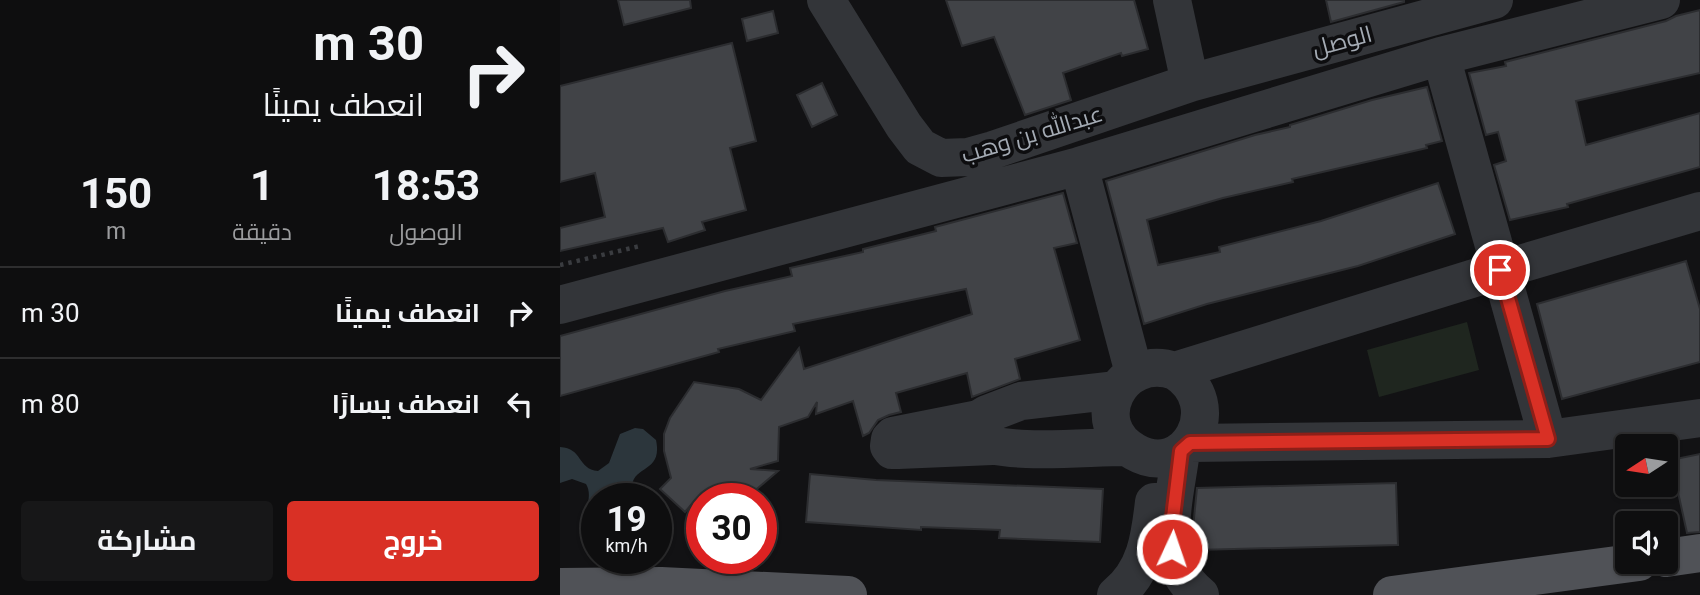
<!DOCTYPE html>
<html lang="ar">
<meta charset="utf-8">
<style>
:root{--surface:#0e0e0f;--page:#171718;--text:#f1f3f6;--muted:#9b9c9e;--line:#2e2e2f;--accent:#d93025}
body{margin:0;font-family:Roboto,Cairo,sans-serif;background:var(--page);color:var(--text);direction:rtl;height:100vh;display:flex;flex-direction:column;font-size:26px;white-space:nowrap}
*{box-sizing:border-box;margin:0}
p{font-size:23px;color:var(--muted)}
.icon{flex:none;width:38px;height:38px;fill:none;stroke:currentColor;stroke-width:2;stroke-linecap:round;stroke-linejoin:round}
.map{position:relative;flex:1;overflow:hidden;direction:ltr}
.side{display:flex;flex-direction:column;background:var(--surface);width:560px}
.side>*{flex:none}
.guide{background:#0e0e0f;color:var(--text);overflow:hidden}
.needle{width:46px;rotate:258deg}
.controls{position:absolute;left:1055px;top:434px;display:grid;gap:14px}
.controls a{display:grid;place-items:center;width:63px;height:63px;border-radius:7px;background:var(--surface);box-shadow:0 2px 5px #0004,0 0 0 2px var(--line);font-size:35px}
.speed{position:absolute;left:21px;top:483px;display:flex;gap:14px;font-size:35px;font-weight:700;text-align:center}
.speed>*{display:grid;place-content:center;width:91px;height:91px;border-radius:50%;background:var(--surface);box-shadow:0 2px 5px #0004,0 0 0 2px var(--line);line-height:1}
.speed small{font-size:18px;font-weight:400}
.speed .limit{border:10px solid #d22;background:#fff;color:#111}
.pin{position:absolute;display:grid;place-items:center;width:60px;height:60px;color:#fff;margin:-30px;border:4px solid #fff;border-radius:50%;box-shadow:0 2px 7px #0007}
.me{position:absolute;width:77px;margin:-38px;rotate:3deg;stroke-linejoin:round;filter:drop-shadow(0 0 5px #0008)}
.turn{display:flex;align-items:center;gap:24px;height:147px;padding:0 21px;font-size:32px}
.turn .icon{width:91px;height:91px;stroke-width:2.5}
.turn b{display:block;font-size:49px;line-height:60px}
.eta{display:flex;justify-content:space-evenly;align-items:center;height:119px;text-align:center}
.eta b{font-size:42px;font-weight:700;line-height:49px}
.button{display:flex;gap:14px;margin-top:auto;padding:14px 21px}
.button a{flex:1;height:80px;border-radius:7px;background:var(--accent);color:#fff;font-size:28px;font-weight:700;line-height:80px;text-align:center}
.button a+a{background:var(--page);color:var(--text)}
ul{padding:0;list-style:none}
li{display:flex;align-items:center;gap:21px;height:91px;padding:0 21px;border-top:2px solid var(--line)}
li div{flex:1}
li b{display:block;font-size:26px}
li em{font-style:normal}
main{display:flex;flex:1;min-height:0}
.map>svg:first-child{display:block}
.green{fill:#1f261f}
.water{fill:#2c363c}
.building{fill:#414347;stroke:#2c2d30;stroke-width:2}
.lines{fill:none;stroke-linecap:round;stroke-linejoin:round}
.path{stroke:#3a3c40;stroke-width:4.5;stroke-dasharray:3.5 5;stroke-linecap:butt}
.minor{stroke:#333539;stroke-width:38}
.major{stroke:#505257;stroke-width:38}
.route-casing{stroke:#8d1f18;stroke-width:18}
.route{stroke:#d93025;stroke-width:12}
.labels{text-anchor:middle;stroke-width:7;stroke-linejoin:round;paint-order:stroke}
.street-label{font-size:23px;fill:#a4abb4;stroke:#0d0d0f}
</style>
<main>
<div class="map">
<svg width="1140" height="595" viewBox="0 0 1140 595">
<rect width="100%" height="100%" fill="#121214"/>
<path class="green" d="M 907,322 L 919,370 L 819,397 L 807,350 Z"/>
<path class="water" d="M 75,428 L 83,429 L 96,440 C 104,478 64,461 73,499 L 37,499 L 37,531 C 15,517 36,501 26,484 L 12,479 L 0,483 L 0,447 C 23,448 17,469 38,471 L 49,463 L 60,434 Z"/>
<path class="building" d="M 58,0 L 130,0 L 131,8 L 64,25 Z
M 386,0 L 574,0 L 588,49 L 562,56 L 561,53 L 503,73 L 511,100 L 465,115 L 434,37 L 402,46 Z
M 766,0 L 844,0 L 844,2 L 771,22 Z
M 1140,10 L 1140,73 L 1016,101 L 1026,145 L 1140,113 L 1140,167 L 1007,204 L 1008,207 L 950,220 L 934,165 L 946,161 L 938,132 L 926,135 L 909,73 L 946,66 L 945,62 L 1106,21 L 1116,16 Z
M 213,11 L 218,33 L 187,41 L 182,19 Z
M 172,43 L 196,141 L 170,148 L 186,210 L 142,222 L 145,230 L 108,242 L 103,228 L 0,251 L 0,228 L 45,217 L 35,173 L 0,182 L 0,86 Z
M 262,83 L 277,115 L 252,127 L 237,95 Z
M 867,87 L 882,141 L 866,145 L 867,148 L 732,179 L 733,182 L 663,198 L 587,220 L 598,265 L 660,252 L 659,247 L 761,221 L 878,183 L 895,234 L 798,266 L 647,304 L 584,324 L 546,181 L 695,135 L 730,127 L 730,125 L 812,100 Z
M 503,193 L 517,243 L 494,248 L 520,340 L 455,359 L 460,379 L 412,397 L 407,373 L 336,393 L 341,412 L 329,415 L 318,420 L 309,433 L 303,436 L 293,401 L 256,414 L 257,402 L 248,417 L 219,427 L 218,461 L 190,469 L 218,471 L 191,494 L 179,499 L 136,499 L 125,512 L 100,489 L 111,478 L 104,451 L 104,434 L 110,418 L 134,382 L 179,389 L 201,400 L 239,348 L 244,369 L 412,314 L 406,289 L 233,324 L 235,331 L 158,349 L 159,352 L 0,396 L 0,336 L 165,291 L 232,276 L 230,268 L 303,252 L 303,249 L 376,231 L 375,227 Z
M 1126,261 L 1140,309 L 1140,362 L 1002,399 L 977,304 Z
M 1140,454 L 1140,532 L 1127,533 L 1116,483 L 1106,486 L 1106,461 Z
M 250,474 L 316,480 L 543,489 L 540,542 L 439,538 L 440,530 L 361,527 L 361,530 L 246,522 Z
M 836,483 L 838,545 L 636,550 L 633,528 L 637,488 Z"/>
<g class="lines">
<path class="path" d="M 0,265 L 80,246"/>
<path class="minor" d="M 266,0 L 344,126 L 360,147 L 381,158 L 408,157 L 433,150 L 630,83 L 934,0
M 612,0 L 630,83
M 881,56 L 988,439
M 519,166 L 574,373
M 0,305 L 519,166 L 881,56 L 1101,0
M 615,371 C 669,405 626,481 575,452 C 525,425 559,352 615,371 L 940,270 L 1140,211
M 557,390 L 461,401 L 427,414 L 409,425 L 407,430 L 410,439 C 451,456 522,447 566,447
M 419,419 L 333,436 L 330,439 L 329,446 L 332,450 L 338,450 L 432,446
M 630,443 L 988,439 L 1140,418
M 621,451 C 615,499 595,560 640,595
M 556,595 C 586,571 590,537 594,502"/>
<path class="major" d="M 1106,558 L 1140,553
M 0,587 L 101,586 L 288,595
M 832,595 L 1079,562"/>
</g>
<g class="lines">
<g class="route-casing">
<path id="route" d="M 612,549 L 611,534 L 621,451 L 630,443 L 988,439 L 940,270"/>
</g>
<use href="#route" class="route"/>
</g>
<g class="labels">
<g class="street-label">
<text transform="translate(782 41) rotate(-15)" y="8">الوصل</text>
<text transform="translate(472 134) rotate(-17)" y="8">عبدالله بن وهب</text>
</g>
</g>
</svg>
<div class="controls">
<a><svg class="needle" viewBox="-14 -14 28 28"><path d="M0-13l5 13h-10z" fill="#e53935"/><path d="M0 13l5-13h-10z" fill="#9b9c9e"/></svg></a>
<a><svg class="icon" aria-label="sound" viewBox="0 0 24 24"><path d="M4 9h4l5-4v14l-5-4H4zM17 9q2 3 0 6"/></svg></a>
</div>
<div class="speed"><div>19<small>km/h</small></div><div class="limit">30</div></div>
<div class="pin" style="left:940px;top:270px;background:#d93025"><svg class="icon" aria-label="arrive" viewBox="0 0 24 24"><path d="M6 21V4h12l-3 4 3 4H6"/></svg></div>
<svg class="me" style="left:612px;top:549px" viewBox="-20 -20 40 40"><circle r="17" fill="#d93025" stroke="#fff" stroke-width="3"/><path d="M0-11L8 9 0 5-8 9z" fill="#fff"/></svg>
</div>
<section class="side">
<div class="guide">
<div class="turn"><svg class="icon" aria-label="right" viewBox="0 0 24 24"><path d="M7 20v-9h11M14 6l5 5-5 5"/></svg><div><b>30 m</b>انعطف يمينًا</div></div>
</div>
<div class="eta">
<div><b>18:53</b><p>الوصول</p></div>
<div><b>1</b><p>دقيقة</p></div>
<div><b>150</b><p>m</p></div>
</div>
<ul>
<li><svg class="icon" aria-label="right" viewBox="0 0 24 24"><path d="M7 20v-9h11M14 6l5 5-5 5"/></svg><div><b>انعطف يمينًا</b></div><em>30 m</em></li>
<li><svg class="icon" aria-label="left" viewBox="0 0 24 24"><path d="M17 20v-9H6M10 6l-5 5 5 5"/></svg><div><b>انعطف يسارًا</b></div><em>80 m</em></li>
</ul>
<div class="button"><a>خروج</a><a>مشاركة</a></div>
</section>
</main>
